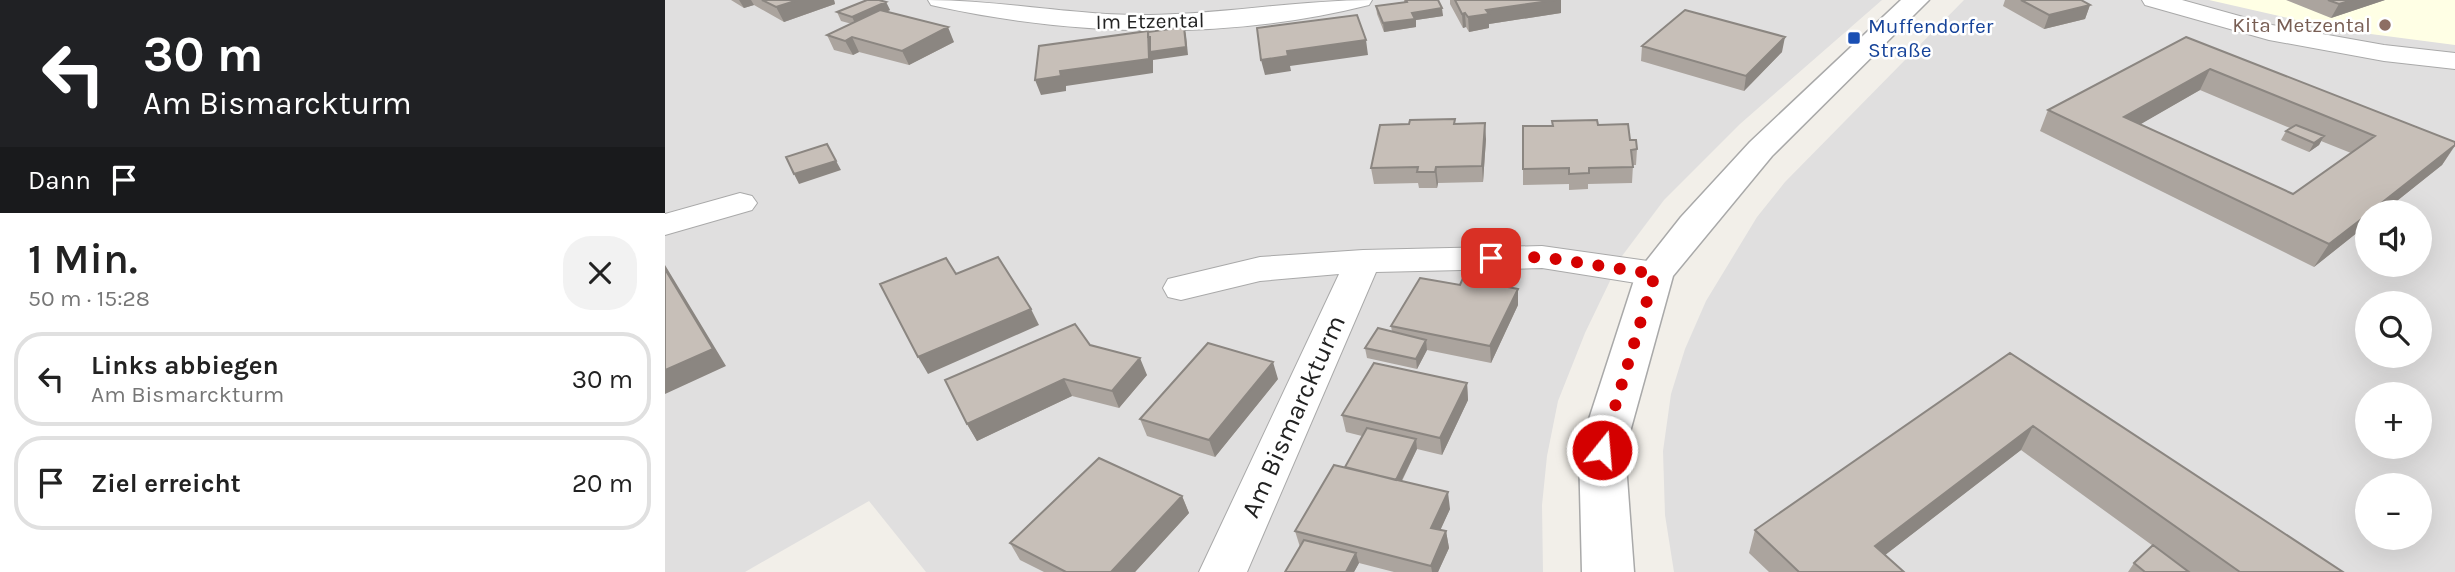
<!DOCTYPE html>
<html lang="de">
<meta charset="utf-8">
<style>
:root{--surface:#fff;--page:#f2f2f2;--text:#222;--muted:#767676;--line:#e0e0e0}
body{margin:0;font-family:Karla,sans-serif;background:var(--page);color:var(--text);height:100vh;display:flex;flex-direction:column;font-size:26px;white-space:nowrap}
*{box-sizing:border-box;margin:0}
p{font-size:23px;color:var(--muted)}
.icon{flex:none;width:38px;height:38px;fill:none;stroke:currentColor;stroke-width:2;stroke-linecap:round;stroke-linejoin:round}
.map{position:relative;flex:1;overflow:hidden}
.drawer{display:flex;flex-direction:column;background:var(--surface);width:665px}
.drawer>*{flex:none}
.top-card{background:#202124;color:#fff;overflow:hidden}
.controls{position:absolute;left:1690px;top:200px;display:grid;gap:14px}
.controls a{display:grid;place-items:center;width:77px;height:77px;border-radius:50%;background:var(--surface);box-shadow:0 7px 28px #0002;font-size:35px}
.pin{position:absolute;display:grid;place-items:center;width:60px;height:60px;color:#fff;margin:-30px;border-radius:14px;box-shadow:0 4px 10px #0006}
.me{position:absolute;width:77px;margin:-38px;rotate:17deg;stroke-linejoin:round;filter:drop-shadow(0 0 5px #0008)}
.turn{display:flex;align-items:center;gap:24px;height:147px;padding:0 28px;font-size:32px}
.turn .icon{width:91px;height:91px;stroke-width:2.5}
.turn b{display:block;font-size:49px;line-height:60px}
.then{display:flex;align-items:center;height:66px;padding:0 28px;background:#0003;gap:14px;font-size:26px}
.round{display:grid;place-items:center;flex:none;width:74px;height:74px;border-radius:28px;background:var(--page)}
.head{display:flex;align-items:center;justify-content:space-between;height:119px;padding:0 28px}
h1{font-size:42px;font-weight:600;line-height:52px}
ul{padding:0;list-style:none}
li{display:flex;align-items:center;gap:21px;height:94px;margin:0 14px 10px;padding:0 14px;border:4px solid var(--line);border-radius:28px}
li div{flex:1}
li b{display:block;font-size:26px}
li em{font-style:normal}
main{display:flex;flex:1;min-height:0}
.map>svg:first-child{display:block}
.residential{fill:#e0dfdf;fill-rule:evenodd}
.education{fill:#ffffe5}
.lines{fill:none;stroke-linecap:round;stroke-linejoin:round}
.minor-casing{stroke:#a9a9a9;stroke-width:2}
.tertiary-casing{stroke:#a9a9a9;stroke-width:3}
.minor{fill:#fff;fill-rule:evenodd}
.tertiary{fill:#fff;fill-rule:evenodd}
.wall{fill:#aba49e;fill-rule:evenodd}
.shaded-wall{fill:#8b8681}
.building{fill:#c7bfb8;stroke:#8b8681;stroke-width:2;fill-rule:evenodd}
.route{stroke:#d40000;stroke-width:12;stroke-dasharray:0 21.6}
.education-dot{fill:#8d6e63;stroke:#fff;stroke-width:2.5}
.transit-dot{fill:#1a4fb4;stroke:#fff;stroke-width:2.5}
.labels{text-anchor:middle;stroke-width:5;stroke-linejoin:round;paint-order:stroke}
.far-street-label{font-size:21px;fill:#222;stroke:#fff}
.far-education-label{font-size:21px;fill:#785e54;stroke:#fff;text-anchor:end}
.far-transit-label{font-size:21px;fill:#164399;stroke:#fff;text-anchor:start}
.street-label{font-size:26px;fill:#222;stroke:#fff}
</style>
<main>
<section class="drawer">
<div class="top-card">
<div class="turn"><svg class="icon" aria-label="left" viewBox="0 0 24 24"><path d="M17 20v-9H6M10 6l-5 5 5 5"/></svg><div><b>30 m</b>Am Bismarckturm</div></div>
<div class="then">Dann<svg class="icon" aria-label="arrive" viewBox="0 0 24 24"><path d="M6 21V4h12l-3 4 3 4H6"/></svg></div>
</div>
<div class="head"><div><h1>1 Min.</h1><p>50 m · 15:28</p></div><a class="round"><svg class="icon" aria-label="close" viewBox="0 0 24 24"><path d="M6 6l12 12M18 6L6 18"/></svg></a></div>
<ul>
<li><svg class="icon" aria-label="left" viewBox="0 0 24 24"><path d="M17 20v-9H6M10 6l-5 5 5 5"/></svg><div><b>Links abbiegen</b><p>Am Bismarckturm</p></div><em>30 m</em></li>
<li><svg class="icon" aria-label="arrive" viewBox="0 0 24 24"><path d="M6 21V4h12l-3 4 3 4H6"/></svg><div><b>Ziel erreicht</b></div><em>20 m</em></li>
</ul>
</section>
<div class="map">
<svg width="1790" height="572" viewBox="0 0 1790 572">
<rect width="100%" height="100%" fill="#f2efe9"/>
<path class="residential" d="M 0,0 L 1217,0 L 1075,124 L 999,200 L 957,256 L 920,333 L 893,401 L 882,456 L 877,505 L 878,572 L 261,572 L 204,501 L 80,572 L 0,572 Z
M 1299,0 L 1790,0 L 1790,572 L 1009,572 L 1000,515 L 998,451 L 1006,394 L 1020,349 L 1041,301 L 1092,217 L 1120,182 ZM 1703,212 L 1755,212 L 1755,264 L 1703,264 ZM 1703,303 L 1755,303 L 1755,355 L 1703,355 ZM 1703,394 L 1755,394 L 1755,446 L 1703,446 ZM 1703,485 L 1755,485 L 1755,537 L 1703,537 Z"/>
<path class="education" d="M 1544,0 L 1790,0 L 1790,45 L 1675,30 Z"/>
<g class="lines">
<g class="minor-casing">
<path id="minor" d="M 263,0 C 337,0 410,16 485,15 C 560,14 633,0 707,0 L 704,5 C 565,40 414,37 275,7 L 266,5 Z
M 1477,0 L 1517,0 L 1607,25 L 1719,45 L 1790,53 L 1790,69 L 1719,61 L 1604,40 L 1480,5 Z
M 75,193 L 87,196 L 92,203 L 87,210 L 0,235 L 0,214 Z
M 877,246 L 990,262 L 1003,266 L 1008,274 L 1003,282 L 990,286 L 877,268 L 711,272 L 582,572 L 534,572 L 674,274 L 595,281 L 516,300 L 503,297 L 498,288 L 503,279 L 595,257 L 698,250 Z"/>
</g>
<g class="tertiary-casing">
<path id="tertiary" d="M 1236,0 L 1264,0 L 1107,156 L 1008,276 L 960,450 L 969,572 L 917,572 L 914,450 L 971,274 L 1016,217 L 1085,142 Z"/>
</g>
<use href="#minor" class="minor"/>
<use href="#tertiary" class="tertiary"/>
</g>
<path class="wall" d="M 66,0 L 169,0 L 170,4 L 119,22 L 89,5 L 79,8 Z
M 739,0 L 773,0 L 778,16 L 751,20 L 751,27 L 719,32 L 712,14 L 711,6 L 739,2 Z
M 785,0 L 896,0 L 896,13 L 824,24 L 824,28 L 804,32 L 801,27 L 798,28 L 785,4 Z
M 1340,0 L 1416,0 L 1425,5 L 1420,19 L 1379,29 L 1338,6 Z
M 1621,0 L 1720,0 L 1666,18 Z
M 221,2 L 225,10 L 221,12 L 289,42 L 244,65 L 194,52 L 188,55 L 169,50 L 162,35 L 187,24 L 176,21 L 172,12 Z
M 1521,37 L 1790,142 L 1790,146 L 1777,165 L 1718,212 L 1703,212 L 1703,224 L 1649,267 L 1375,131 L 1383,110 ZM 1535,90 L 1625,128 L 1621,131 L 1616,140 L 1644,152 L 1654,145 L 1656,141 L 1686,153 L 1628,194 L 1475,124 Z
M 977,46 L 1117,52 L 1079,91 L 976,61 Z
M 790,124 L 821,139 L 818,182 L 773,183 L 772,188 L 754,188 L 753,183 L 709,184 L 706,168 Z
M 933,125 L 965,140 L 972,149 L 971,165 L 968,165 L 967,183 L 923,184 L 923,189 L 904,190 L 904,184 L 858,185 L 858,126 Z
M 853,305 L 826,363 L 762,350 L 752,369 L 702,358 L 700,348 L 727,332 L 726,326 Z
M 425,345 L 482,375 L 454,408 L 407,396 L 312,441 L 302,424 Z
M 1345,353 L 1678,572 L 1524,572 L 1356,450 L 1220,555 L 1239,572 L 1104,572 L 1084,553 L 1090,530 Z
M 613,379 L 550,457 L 482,436 L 475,419 Z
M 802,383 L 803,400 L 777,455 L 752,449 L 737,481 L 785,509 L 775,530 L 781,531 L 784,548 L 773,572 L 729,572 L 694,563 L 689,572 L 620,572 L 635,547 L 630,531 L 680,467 L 697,436 L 681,432 L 677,415 Z
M 517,496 L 524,513 L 470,572 L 379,572 L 355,560 L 345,543 Z
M 1469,563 L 1524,572 L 1463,572 Z"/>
<path class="shaded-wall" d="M 74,0 L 86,0 L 89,5 L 79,8 Z
M 133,0 L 169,0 L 170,4 L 119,22 L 111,7 Z
M 891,0 L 896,0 L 896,13 L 824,24 L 824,28 L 804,32 L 803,17 L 821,10 Z
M 1687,0 L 1720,0 L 1666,18 L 1674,4 Z
M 221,2 L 225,10 L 191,25 L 187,17 Z
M 1425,5 L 1420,19 L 1379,29 L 1384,15 Z
M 777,8 L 778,16 L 751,20 L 751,27 L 719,32 L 718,23 L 747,13 Z
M 800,13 L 801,27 L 798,28 L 797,14 Z
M 283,27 L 289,42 L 244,65 L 237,51 Z
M 519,27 L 521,35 L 523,55 L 488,60 L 488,73 L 401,86 L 401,91 L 376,95 L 370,80 L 395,71 L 483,31 L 487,45 Z
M 187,37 L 194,52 L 188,55 L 180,41 Z
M 1120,37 L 1117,52 L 1079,91 L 1081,76 Z
M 701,40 L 703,55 L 625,66 L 626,71 L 600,75 L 596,60 L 622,51 Z
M 1545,69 L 1535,90 L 1450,139 L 1459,117 Z
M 820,123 L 821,139 L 818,182 L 817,166 Z
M 1659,136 L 1654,145 L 1644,152 L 1649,143 Z
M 162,144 L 176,170 L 134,184 L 129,174 Z
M 1790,145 L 1777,165 L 1718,212 L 1705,212 Z
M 771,167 L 773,183 L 772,188 L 770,172 Z
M 1703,214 L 1703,224 L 1649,267 L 1664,244 Z
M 0,265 L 61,366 L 0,394 Z
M 853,289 L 853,305 L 826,363 L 825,346 Z
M 366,309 L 374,325 L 263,374 L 253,357 Z
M 761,340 L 762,350 L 752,369 L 751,359 Z
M 475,358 L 482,375 L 454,408 L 447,391 Z
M 608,362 L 613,379 L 550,457 L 544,440 Z
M 399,379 L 407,396 L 312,441 L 302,424 Z
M 802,383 L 803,400 L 777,455 L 775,438 Z
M 1368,426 L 1356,450 L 1202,569 L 1210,546 Z
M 751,439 L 752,449 L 729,496 L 728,486 Z
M 783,492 L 785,509 L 769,544 L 766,528 Z
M 517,496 L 524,513 L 470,572 L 446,572 Z
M 781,531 L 784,548 L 773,572 L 767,572 L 766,566 Z
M 691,553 L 694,563 L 689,572 L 681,572 Z"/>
<path class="building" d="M 97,0 L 133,0 L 111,7 Z
M 202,0 L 214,0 L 221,2 L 187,17 L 172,12 Z
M 741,0 L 773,0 L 777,8 L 747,13 L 750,19 L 718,23 L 711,6 L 742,2 Z
M 790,0 L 891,0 L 821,10 L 824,14 L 803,17 L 800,13 L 797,14 Z
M 1356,0 L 1416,0 L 1425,5 L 1384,15 Z
M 1663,0 L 1687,0 L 1674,4 Z
M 215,10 L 283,27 L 237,51 L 187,37 L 180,41 L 162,35 Z
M 1020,10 L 1120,37 L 1081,76 L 977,46 Z
M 692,15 L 701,40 L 622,51 L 623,56 L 596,60 L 592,28 Z
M 519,27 L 521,47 L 485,52 L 485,37 L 483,37 L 483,32 Z
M 483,31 L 484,59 L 395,71 L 396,76 L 370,80 L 374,46 Z
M 1521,37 L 1790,142 L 1790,145 L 1705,212 L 1703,212 L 1703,214 L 1664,244 L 1383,110 ZM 1545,69 L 1710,136 L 1628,194 L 1459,117 Z
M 790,119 L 789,124 L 820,123 L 817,166 L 771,167 L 770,172 L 752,172 L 753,167 L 706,168 L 715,125 L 744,124 L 745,120 Z
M 932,120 L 933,125 L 963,124 L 965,140 L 971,140 L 972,149 L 966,150 L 968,167 L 924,168 L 924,173 L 904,174 L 904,168 L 858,169 L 858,126 L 888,126 L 887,121 Z
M 1631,125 L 1659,136 L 1649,143 L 1621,131 Z
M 162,144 L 171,161 L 129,174 L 121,157 Z
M 333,257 L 366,309 L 253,357 L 215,284 L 281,258 L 291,274 Z
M 0,269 L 48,349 L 0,370 Z
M 755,278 L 795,285 L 798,278 L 853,289 L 825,346 L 726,326 Z
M 410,324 L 425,345 L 475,358 L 447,391 L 399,379 L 302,424 L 280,380 Z
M 713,328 L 761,340 L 751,359 L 700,348 Z
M 543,343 L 608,362 L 544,440 L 475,419 Z
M 1345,353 L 1678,572 L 1575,572 L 1368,426 L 1210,546 L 1239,572 L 1134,572 L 1090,530 Z
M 709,363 L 802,383 L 775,438 L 677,415 Z
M 702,428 L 751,439 L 731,480 L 680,467 Z
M 434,458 L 517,496 L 446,572 L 401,572 L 345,543 Z
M 669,465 L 783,492 L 766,528 L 781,531 L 766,566 L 630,531 Z
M 639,540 L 691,553 L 681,572 L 620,572 Z
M 1488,545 L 1524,572 L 1480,572 L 1469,563 Z"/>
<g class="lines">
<path class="route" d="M 826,258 L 877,257 L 990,274 L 937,450"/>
</g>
<circle class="education-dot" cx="1720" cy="25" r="7"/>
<rect class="transit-dot" x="1182" y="31" width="14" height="14" rx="3.5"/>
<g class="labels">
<g class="far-street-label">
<text transform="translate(485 21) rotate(-1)" y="7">Im Etzental</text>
</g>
<g class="far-education-label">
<text x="1706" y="32">Kita Metzental</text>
</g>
<g class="far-transit-label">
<text x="1203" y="33">Muffendorfer<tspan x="1203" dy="24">Straße</tspan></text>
</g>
<g class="street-label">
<text transform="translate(628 416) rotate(-66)" y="9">Am Bismarckturm</text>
</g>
</g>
</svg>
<div class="controls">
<a><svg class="icon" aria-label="sound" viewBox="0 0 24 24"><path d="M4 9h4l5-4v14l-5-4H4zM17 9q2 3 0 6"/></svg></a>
<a><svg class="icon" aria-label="search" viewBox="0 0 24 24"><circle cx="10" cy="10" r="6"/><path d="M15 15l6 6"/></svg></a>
<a>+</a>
<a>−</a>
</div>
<div class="pin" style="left:826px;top:258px;background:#d93025"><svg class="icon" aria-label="arrive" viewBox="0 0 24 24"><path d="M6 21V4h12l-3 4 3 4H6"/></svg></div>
<svg class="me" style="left:937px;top:450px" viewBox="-20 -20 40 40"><circle r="17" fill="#d40000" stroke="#fff" stroke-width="3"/><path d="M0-11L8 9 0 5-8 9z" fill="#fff"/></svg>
</div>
</main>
